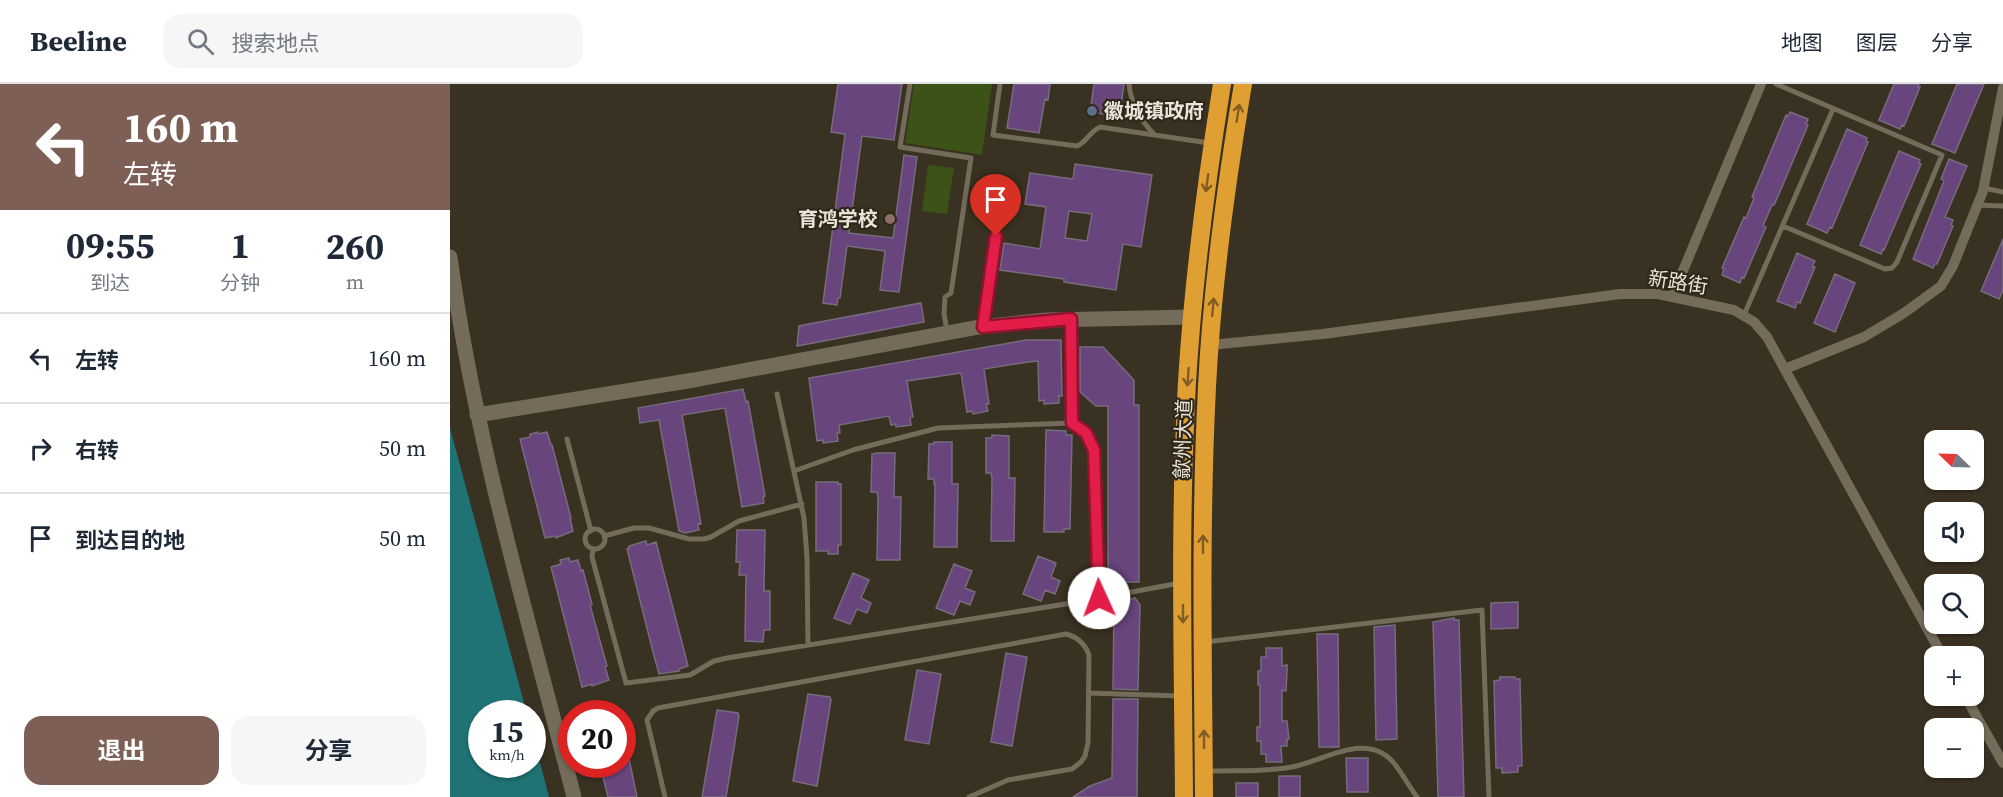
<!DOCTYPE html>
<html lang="zh">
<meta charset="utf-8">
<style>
:root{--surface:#fff;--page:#f6f6f7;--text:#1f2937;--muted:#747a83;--line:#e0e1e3;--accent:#7d5f56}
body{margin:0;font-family:"Source Serif 4","Noto Sans SC",serif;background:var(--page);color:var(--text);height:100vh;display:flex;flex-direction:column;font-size:22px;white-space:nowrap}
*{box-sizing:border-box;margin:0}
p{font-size:20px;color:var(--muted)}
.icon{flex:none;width:33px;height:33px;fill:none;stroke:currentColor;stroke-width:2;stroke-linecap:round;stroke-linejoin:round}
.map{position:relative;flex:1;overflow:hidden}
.side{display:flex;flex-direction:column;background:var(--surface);width:450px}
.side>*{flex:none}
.banner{background:#7d5f56;color:#fff;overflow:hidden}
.needle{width:39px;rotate:293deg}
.buttons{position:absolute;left:1474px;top:346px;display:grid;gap:12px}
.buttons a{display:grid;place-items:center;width:60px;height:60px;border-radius:12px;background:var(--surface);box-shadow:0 2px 4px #0004;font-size:30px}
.speed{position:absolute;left:18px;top:616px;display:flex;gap:12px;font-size:30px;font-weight:700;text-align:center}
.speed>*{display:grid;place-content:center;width:78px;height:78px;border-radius:50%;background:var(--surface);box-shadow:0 2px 4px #0004;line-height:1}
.speed small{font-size:15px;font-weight:400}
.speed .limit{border:9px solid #d22;background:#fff;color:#111}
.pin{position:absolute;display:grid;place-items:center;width:51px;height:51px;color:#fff;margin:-62px -26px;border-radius:50% 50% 50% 0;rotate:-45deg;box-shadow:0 0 6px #0007}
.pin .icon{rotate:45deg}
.me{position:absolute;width:66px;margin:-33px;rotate:358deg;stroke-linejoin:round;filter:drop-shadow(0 0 4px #0008)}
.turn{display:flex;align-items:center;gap:21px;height:126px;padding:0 24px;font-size:27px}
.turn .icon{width:78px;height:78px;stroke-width:2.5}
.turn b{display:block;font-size:42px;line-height:51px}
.eta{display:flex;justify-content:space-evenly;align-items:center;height:102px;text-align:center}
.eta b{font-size:36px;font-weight:700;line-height:42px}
.button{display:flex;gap:12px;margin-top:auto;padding:12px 24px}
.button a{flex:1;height:69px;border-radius:18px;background:var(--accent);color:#fff;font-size:24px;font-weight:700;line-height:69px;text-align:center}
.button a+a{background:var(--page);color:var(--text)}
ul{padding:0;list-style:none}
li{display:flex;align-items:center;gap:18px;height:90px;padding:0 24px;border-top:2px solid var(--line)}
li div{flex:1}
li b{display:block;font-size:22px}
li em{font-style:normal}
header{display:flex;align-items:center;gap:36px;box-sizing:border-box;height:84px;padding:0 30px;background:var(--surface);border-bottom:2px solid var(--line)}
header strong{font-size:28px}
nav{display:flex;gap:33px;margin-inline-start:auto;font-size:21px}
.search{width:420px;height:54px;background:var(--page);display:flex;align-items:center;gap:15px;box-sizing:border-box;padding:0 21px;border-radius:18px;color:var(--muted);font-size:22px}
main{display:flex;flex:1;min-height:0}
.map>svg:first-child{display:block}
.green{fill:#3c5217}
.water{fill:#207375}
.building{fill:#68457c;stroke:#766c7d;stroke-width:1.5;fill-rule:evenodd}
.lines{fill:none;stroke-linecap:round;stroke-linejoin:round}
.lane{stroke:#746b5a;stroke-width:5}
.street{stroke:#746b5a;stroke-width:10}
.secondary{stroke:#746b5a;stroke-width:15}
.highway{stroke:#e09f33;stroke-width:18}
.oneway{stroke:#7f5d24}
.route-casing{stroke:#92132f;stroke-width:15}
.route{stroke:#e11d48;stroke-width:10}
.service-dot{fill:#5c6f8a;stroke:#2f2718;stroke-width:2}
.education-dot{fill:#8d6e63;stroke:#2f2718;stroke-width:2}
.labels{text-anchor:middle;stroke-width:4.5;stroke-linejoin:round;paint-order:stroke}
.poi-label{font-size:20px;font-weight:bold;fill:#e9e4da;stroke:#2f2718;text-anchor:start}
.street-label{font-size:20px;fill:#e9e4da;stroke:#2f2718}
</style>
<header>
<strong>Beeline</strong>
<div class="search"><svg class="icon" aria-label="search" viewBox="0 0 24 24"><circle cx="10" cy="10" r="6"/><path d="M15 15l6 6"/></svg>搜索地点</div>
<nav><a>地图</a><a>图层</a><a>分享</a></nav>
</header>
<main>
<section class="side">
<div class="banner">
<div class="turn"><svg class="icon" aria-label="left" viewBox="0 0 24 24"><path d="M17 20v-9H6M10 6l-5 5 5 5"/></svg><div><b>160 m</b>左转</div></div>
</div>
<div class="eta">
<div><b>09:55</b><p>到达</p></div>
<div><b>1</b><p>分钟</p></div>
<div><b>260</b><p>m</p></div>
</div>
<ul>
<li><svg class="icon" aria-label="left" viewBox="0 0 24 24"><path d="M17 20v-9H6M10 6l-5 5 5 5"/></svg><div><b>左转</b></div><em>160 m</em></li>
<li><svg class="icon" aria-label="right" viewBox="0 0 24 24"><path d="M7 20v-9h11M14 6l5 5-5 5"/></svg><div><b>右转</b></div><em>50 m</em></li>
<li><svg class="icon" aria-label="arrive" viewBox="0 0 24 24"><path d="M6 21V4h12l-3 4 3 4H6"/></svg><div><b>到达目的地</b></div><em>50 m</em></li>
</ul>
<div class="button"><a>退出</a><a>分享</a></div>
</section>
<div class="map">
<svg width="1553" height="713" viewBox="0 0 1553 713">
<rect width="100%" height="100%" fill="#393121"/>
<path class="green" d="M 464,0 L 542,0 L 532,71 L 455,59 Z
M 478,81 L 504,84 L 497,130 L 472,127 Z"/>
<path class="water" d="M 0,344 L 77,630 L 32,630 L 32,681 L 82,681 L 83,652 L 99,713 L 0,713 Z"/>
<path class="building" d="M 388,0 L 452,0 L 444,56 L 412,52 L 399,149 L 443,154 L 454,71 L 467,73 L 449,208 L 430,206 L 435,167 L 397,162 L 390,214 L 388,214 L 387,221 L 373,219 L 395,50 L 381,48 Z
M 564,0 L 600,0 L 598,16 L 595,15 L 589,49 L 557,44 Z
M 644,0 L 674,0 L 671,22 L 667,21 L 665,32 L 640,28 Z
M 1444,0 L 1469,0 L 1468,3 L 1470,3 L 1454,42 L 1452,41 L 1450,45 L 1429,36 Z
M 1507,0 L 1534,0 L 1505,69 L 1482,60 Z
M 1340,28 L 1358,35 L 1356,40 L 1358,41 L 1329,110 L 1324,121 L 1322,121 L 1313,142 L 1316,143 L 1294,194 L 1292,193 L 1290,199 L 1272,191 L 1274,185 L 1272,184 L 1294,133 L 1296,134 L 1304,114 L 1302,113 L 1336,31 L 1338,32 Z
M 1397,45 L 1417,54 L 1416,57 L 1418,58 L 1382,144 L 1380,143 L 1377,149 L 1357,140 Z
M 1449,67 L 1470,76 L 1469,79 L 1471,80 L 1434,166 L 1433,165 L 1431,170 L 1410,161 Z
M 1499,75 L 1517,82 L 1495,133 L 1503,136 L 1501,141 L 1503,142 L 1487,180 L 1485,180 L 1483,184 L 1463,175 L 1494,97 L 1491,95 Z
M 625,80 L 702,91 L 691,163 L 673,160 L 666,206 L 614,198 L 614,195 L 550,186 L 554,159 L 590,165 L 596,123 L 575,120 L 580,89 L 623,95 ZM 619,127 L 642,130 L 637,157 L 615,154 Z
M 1553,155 L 1553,206 L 1549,215 L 1531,207 Z
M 1347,169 L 1365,177 L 1362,183 L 1365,183 L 1350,219 L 1347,218 L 1345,224 L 1327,217 Z
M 1385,190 L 1405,199 L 1385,248 L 1364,239 Z
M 471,219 L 474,238 L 347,262 L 349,242 Z
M 576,256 L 611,256 L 612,312 L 609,312 L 609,319 L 594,320 L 594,316 L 589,317 L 588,277 L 578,278 L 534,285 L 539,320 L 536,320 L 538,327 L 523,330 L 522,327 L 517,328 L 511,289 L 457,297 L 463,333 L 460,334 L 461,341 L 446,343 L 446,340 L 441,341 L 439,332 L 389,341 L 390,349 L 387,349 L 388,357 L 373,359 L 373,356 L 367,357 L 359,294 Z
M 630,263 L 653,263 L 684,296 L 684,321 L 689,321 L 689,498 L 658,498 L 658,322 L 646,322 L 630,308 Z
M 293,305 L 296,318 L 298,317 L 302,339 L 315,412 L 313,413 L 314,419 L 292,423 L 275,324 L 232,331 L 251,440 L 248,440 L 249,446 L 235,449 L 229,447 L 209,336 L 190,339 L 188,324 Z
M 596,346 L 616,347 L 616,351 L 622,351 L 620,445 L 614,445 L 614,448 L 594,448 Z
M 88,348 L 89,350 L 97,348 L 101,361 L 102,361 L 121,434 L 120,434 L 123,447 L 106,454 L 106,452 L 95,454 L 70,355 L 80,353 L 80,350 Z
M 542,351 L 559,352 L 559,394 L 565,394 L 564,457 L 541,457 L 542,394 L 541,389 L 536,389 L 536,354 L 542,354 Z
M 484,358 L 502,358 L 502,400 L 508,400 L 507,463 L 484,463 L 485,400 L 484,400 L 484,395 L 478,395 L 479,360 L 484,360 Z
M 427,369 L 445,369 L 444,413 L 451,413 L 450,476 L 427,476 L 428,413 L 427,408 L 421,408 L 422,370 Z
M 366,398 L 388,398 L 388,400 L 391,400 L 391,461 L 388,461 L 388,470 L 378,470 L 378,467 L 366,467 Z
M 287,446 L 315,446 L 314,507 L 320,507 L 320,546 L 314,546 L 313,558 L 295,557 L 296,491 L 289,491 L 290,478 L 286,478 Z
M 196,457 L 197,461 L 206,458 L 238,582 L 229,585 L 229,587 L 209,590 L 203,568 L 177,465 L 179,464 L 179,462 Z
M 588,472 L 606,479 L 601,493 L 610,497 L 605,510 L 595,506 L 591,517 L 573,510 Z
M 119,474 L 120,478 L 128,476 L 131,487 L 133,486 L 142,520 L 140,521 L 157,582 L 155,583 L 159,596 L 142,602 L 142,600 L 132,603 L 101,483 L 111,480 L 110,476 Z
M 504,480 L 522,487 L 515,504 L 525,508 L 520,521 L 510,517 L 504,531 L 486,524 Z
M 403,489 L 419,496 L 411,514 L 421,519 L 417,529 L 407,525 L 400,540 L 384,534 Z
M 685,514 L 690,521 L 688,606 L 663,605 L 664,521 Z
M 1068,518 L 1068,544 L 1041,545 L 1041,519 Z
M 1004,534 L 1004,536 L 1009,536 L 1014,713 L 988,713 L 983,538 Z
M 945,541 L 947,655 L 926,656 L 924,543 Z
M 867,550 L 888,550 L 889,663 L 869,663 Z
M 816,564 L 832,564 L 832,582 L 837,581 L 837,588 L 836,607 L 832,606 L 832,637 L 837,637 L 839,655 L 837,655 L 837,662 L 831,662 L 832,678 L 816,678 L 816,670 L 811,670 L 811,657 L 807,657 L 807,643 L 810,643 L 810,601 L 808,601 L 808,587 L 811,587 L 811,573 L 816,573 Z
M 556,569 L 577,573 L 562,662 L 541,658 Z
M 467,586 L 491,590 L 479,660 L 455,656 Z
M 1050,593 L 1065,593 L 1066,595 L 1070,595 L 1072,682 L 1068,682 L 1068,688 L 1052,689 L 1052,684 L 1046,684 L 1044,597 L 1050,596 Z
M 358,610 L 380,613 L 381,616 L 367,702 L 343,697 Z
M 663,615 L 688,615 L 687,713 L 623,713 L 640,702 L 662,694 Z
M 267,626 L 288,629 L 289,632 L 284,664 L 276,713 L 252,713 Z
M 176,660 L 187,713 L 158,713 L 150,681 L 172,681 L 172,661 Z
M 896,674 L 918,674 L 918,708 L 897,708 Z
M 829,692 L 850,692 L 850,713 L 829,713 Z
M 786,699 L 808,699 L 808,713 L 786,713 Z"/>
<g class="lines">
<path class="lane" d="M 460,0 L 450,63 L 521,74 L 501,209 L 495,213 L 494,230 L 497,247
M 550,0 L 543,51 L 627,62 C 637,58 639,48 650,43 L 759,59
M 679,0 C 681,20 690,36 704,50
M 1326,0 L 1492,71 L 1447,178 L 1442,184 L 1435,185 L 1333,142
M 1534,104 L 1553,108
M 1528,121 L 1553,122
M 1294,231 L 1383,25
M 621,236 L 622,339
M 533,241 L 549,129
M 327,310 L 354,434 L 357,474 L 358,561
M 117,355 L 141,447
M 344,387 L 403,366 L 488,344 L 622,339 L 636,349 L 644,366 L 649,514
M135 455a10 10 0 1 1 20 0a10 10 0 1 1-20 0Z
M 154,452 L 184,444 L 199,444 L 239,455 L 254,455 L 261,453 L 289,437 L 352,420
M 143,465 L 142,473 L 176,599 L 240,591 L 264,577 L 277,574 L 628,518 L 730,499
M 755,558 L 1032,526 L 1039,713
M 639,609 L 730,612
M 758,687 C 786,686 815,688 842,683 C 874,677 916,647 943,678 C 952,689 959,702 967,713
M 215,713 L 197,636 L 203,627 L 208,624 L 616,550 C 628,553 635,560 639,571 L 638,659 L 635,672 L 631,678 L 622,685 L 558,696 L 519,713"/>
<path class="street" d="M 1222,213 L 1311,0
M 760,261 L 873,250 L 1170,210 L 1208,210 L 1284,226 L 1304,238 L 1317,253 L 1493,573
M 1335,285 L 1414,253 L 1454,229 L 1491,202 L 1503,182 L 1533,107 L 1553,4
M 1515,612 L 1553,679"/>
<path class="secondary" d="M 0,173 C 25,356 78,534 124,713
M 27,331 L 244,296 L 529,243 L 596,236 L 742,233"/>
<path class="highway" d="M 734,713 C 733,575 729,436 737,298 C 743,198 756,99 772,0
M 754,713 C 753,576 750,439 757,303 C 762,201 776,101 793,0"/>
</g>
<defs><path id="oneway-shaft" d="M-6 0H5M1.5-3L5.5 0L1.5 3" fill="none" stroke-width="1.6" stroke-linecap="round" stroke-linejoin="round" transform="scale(1.5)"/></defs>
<g class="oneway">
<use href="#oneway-shaft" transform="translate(788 29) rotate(-81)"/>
<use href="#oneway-shaft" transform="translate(757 99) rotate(98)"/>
<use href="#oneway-shaft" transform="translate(763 223) rotate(-85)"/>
<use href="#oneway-shaft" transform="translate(738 293) rotate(94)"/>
<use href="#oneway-shaft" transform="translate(753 460) rotate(-90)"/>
<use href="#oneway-shaft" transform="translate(733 530) rotate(90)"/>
<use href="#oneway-shaft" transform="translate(754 655) rotate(-90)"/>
</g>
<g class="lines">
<g class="route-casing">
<path id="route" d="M 546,152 L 533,243 L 621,235 L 622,339 L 636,349 L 644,366 L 649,514"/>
</g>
<use href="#route" class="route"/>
</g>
<circle class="service-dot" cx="642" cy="27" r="6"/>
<circle class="education-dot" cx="440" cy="135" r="6"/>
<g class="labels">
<g class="poi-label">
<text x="654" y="34">徽城镇政府</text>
<text x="428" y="142" text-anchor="end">育鸿学校</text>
</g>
<g class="street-label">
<text transform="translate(1228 198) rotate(9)" y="7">新路街</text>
<text transform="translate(733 355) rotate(-88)" y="7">歙州大道</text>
</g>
</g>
</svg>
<div class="buttons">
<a><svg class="needle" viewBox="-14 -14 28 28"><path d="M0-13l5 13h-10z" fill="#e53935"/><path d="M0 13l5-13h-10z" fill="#747a83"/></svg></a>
<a><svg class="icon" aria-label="sound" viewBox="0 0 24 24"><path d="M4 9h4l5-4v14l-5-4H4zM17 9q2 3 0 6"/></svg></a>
<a><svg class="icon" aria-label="search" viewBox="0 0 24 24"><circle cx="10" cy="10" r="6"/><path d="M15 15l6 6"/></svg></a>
<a>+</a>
<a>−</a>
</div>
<div class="speed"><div>15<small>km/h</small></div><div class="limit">20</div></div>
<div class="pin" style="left:546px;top:152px;background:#d93025"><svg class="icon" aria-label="arrive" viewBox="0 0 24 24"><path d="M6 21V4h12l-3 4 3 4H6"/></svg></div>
<svg class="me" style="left:649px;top:514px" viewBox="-20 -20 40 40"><circle r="19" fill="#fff"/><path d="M0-13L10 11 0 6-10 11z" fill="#e11d48"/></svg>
</div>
</main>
